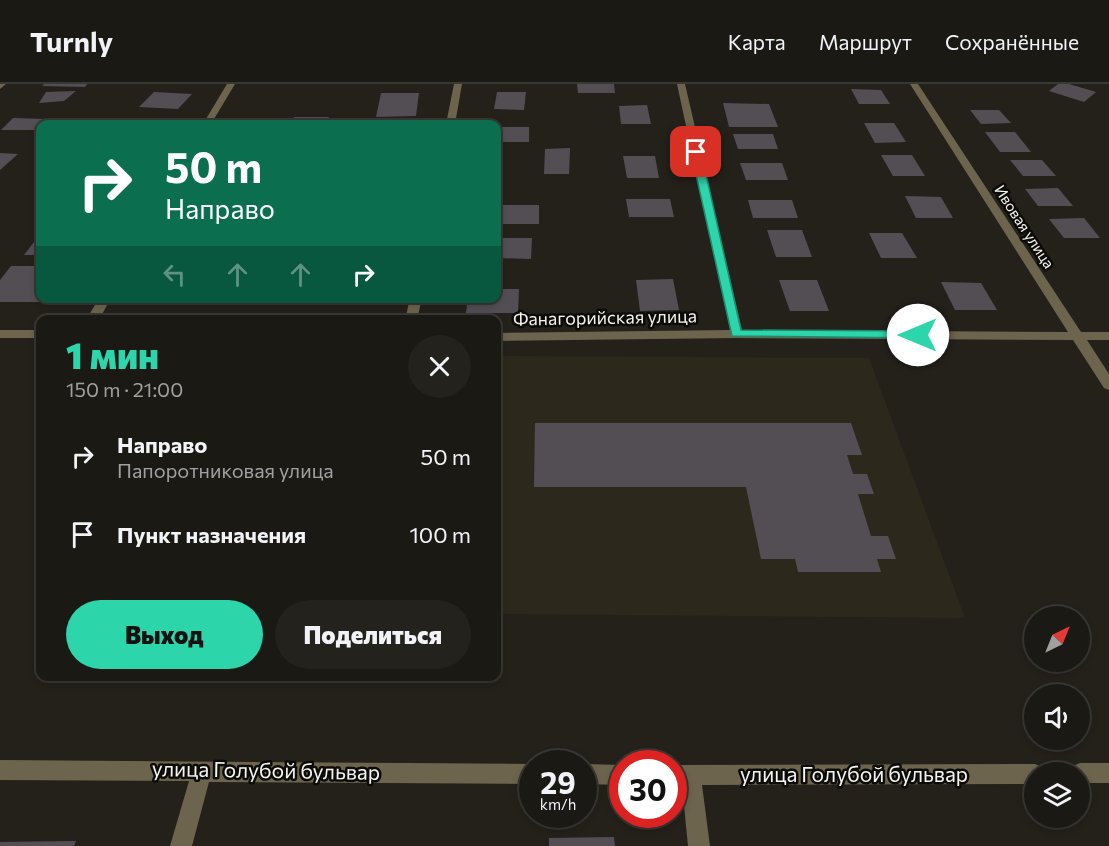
<!DOCTYPE html>
<html lang="ru">
<meta charset="utf-8">
<style>
:root{--surface:#1b1914;--page:#24221d;--text:#f1f3f6;--muted:#a0a0a0;--line:#393834;--accent:#2dd5ab}
body{margin:0;font-family:Commissioner,sans-serif;background:var(--page);color:var(--text);height:100vh;display:flex;flex-direction:column;font-size:22px;white-space:nowrap}
*{box-sizing:border-box;margin:0}
p{font-size:20px;color:var(--muted)}
.icon{flex:none;width:33px;height:33px;fill:none;stroke:currentColor;stroke-width:2;stroke-linecap:round;stroke-linejoin:round}
.map{position:relative;flex:1;overflow:hidden}
.sheet{position:absolute;left:36px;top:231px;width:465px;height:366px;display:flex;flex-direction:column;background:var(--surface);border-radius:12px;box-shadow:0 3px 9px #0003,0 0 0 2px var(--line)}
.sheet>*{flex:none}
.top-card{position:absolute;left:36px;top:36px;width:465px;height:183px;border-radius:12px;box-shadow:0 3px 9px #0003,0 0 0 2px var(--line);background:#0b6e4f;color:#fff;overflow:hidden}
.needle{width:39px;rotate:43deg}
.fabs{position:absolute;left:1024px;top:522px;display:grid;gap:12px}
.fabs a{display:grid;place-items:center;width:66px;height:66px;border-radius:50%;background:var(--surface);box-shadow:0 3px 9px #0003,0 0 0 2px var(--line);font-size:30px}
.speed{position:absolute;left:519px;top:666px;display:flex;gap:12px;font-size:30px;font-weight:700;text-align:center}
.speed>*{display:grid;place-content:center;width:78px;height:78px;border-radius:50%;background:var(--surface);box-shadow:0 3px 9px #0003,0 0 0 2px var(--line);line-height:1}
.speed small{font-size:15px;font-weight:400}
.speed .limit{border:9px solid #d22;background:#fff;color:#111}
.pin{position:absolute;display:grid;place-items:center;width:51px;height:51px;color:#fff;margin:-26px;border-radius:12px;box-shadow:0 3px 9px #0006}
.me{position:absolute;width:66px;margin:-33px;rotate:270deg;stroke-linejoin:round;filter:drop-shadow(0 0 4px #0008)}
.turn{display:flex;align-items:center;gap:21px;height:126px;padding:0 30px;font-size:27px}
.turn .icon{width:78px;height:78px;stroke-width:2.5}
.turn b{display:block;font-size:42px;line-height:51px}
.lanes{display:flex;align-items:center;height:57px;padding:0 30px;background:#0003;justify-content:center;gap:30px;direction:ltr}
.lanes .off{opacity:.35}
.round{display:grid;place-items:center;flex:none;width:63px;height:63px;border-radius:32px;background:var(--page)}
.overview{display:flex;align-items:center;justify-content:space-between;height:102px;padding:0 30px}
h1{font-size:36px;font-weight:800;line-height:45px;color:var(--accent)}
.action{display:flex;gap:12px;margin-top:auto;padding:12px 30px}
.action a{flex:1;height:69px;border-radius:36px;background:var(--accent);color:#111;font-size:24px;font-weight:800;line-height:69px;text-align:center}
.action a+a{background:var(--page);color:var(--text)}
ul{padding:0;list-style:none}
li{display:flex;align-items:center;gap:18px;height:78px;padding:0 30px}
li div{flex:1}
li b{display:block;font-size:22px}
li em{font-style:normal}
header{display:flex;align-items:center;gap:36px;box-sizing:border-box;height:84px;padding:0 30px;background:var(--surface);border-bottom:2px solid var(--line)}
header strong{font-size:28px}
nav{display:flex;gap:33px;margin-inline-start:auto;font-size:21px}
.map>svg:first-child{display:block}
.built{fill:#2c281c}
.building{fill:#524e54}
.lines{fill:none;stroke-linecap:round;stroke-linejoin:round}
.minor{fill:#6c644d;fill-rule:evenodd}
.route{fill:#2dd5ab;stroke:#1d8a6f;stroke-width:1.5}
.labels{text-anchor:middle;stroke-width:5;stroke-linejoin:round;paint-order:stroke}
.far-street-label{font-size:15px;fill:#f6f4f0;stroke:#0c0b08}
.street-label{font-size:18px;fill:#f6f4f0;stroke:#0c0b08}
.near-street-label{font-size:21px;fill:#f6f4f0;stroke:#0c0b08}
</style>
<header>
<strong>Turnly</strong>
<nav><a>Карта</a><a>Маршрут</a><a>Сохранённые</a></nav>
</header>
<div class="map">
<svg width="1109" height="762" viewBox="0 0 1109 762">
<rect width="100%" height="100%" fill="#24211b"/>
<path class="built" d="M 497,272 L 869,274 L 965,534 L 497,530 Z"/>
<path class="building" d="M 44,0 L 87,0 L 85,3 L 42,2 Z
M 577,0 L 614,0 L 615,9 L 578,9 Z
M 1058,0 L 1069,0 L 1096,8 L 1084,18 L 1049,7 Z
M 851,5 L 881,6 L 890,20 L 859,20 Z
M 76,7 L 64,17 L 39,19 L 46,8 Z
M 154,8 L 192,10 L 178,25 L 139,23 Z
M 497,8 L 526,8 L 524,26 L 494,25 Z
M 381,9 L 419,9 L 416,32 L 376,33 Z
M 723,19 L 769,20 L 778,43 L 729,43 Z
M 647,21 L 651,40 L 621,40 L 619,22 Z
M 970,26 L 999,26 L 1011,39 L 981,40 Z
M 294,33 L 329,33 L 326,40 L 290,40 Z
M 13,34 L 46,35 L 35,46 L 1,46 Z
M 143,35 L 175,37 L 171,40 L 138,40 Z
M 864,39 L 894,39 L 906,58 L 875,59 Z
M 496,43 L 529,43 L 529,58 L 496,58 Z
M 985,48 L 1015,48 L 1031,68 L 1000,68 Z
M 733,50 L 773,50 L 778,65 L 738,65 Z
M 570,64 L 569,90 L 544,90 L 545,65 Z
M 0,69 L 18,70 L 0,86 Z
M 881,71 L 912,71 L 925,92 L 893,92 Z
M 623,72 L 655,72 L 659,94 L 627,94 Z
M 1010,76 L 1042,76 L 1056,92 L 1023,92 Z
M 740,79 L 782,79 L 788,96 L 746,96 Z
M 1058,104 L 1073,122 L 1038,122 L 1025,105 Z
M 905,112 L 941,113 L 953,134 L 916,134 Z
M 626,115 L 670,115 L 674,133 L 629,133 Z
M 748,116 L 792,116 L 798,134 L 753,134 Z
M 496,121 L 539,121 L 539,140 L 496,140 Z
M 1084,134 L 1100,154 L 1064,154 L 1049,135 Z
M 767,146 L 802,146 L 812,173 L 776,173 Z
M 869,149 L 902,149 L 917,174 L 881,174 Z
M 40,150 L 40,171 L 24,171 Z
M 496,154 L 532,154 L 531,175 L 496,174 Z
M 11,182 L 40,182 L 40,214 L 59,214 L 57,218 L 0,218 L 0,196 Z
M 673,195 L 679,226 L 640,227 L 636,196 Z
M 779,196 L 817,196 L 829,227 L 790,227 Z
M 941,198 L 981,199 L 997,226 L 955,226 Z
M 496,205 L 519,205 L 518,229 L 466,229 L 468,214 L 496,214 Z
M 535,339 L 851,339 L 862,371 L 847,371 L 853,390 L 867,390 L 874,410 L 858,410 L 871,452 L 888,452 L 896,475 L 877,475 L 881,488 L 798,488 L 795,475 L 761,475 L 746,403 L 534,403 Z
M 614,753 L 615,762 L 549,762 L 549,754 Z
M 76,757 L 74,762 L 0,762 L 0,758 Z"/>
<g class="lines">
<path class="minor" d="M 0,0 L 6,0 L 0,5 Z
M 227,0 L 235,0 L 211,40 L 203,40 Z
M 454,0 L 462,0 L 455,40 L 446,40 Z
M 677,0 L 685,0 L 742,246 L 1068,248 L 910,0 L 918,0 L 1081,248 L 1109,248 L 1109,256 L 1087,256 L 1109,290 L 1109,306 L 1104,304 L 1073,256 L 737,254 L 496,257 L 496,249 L 730,246 Z
M 99,214 L 111,214 L 99,236 L 86,236 Z
M 410,214 L 422,214 L 417,236 L 405,236 Z
M 0,246 L 40,246 L 40,254 L 0,254 Z
M 0,676 L 532,680 L 532,700 L 209,698 L 192,762 L 170,762 L 189,697 L 0,696 Z
M 1080,679 L 1109,679 L 1109,699 L 1080,699 L 1080,688 L 1070,688 L 1073,682 Z
M 584,680 L 622,681 L 622,701 L 584,700 Z
M 1035,680 L 1042,683 L 1044,688 L 1035,688 L 1035,700 L 702,701 L 710,762 L 688,762 L 682,701 L 674,701 L 674,681 Z"/>
</g>
<path class="route" d="M 696,65 L 701,68 L 741,246 L 918,247 L 924,251 L 922,254 L 732,252 L 691,68 Z"/>
<g class="labels">
<g class="far-street-label">
<text transform="translate(1024 143) rotate(57)" y="5">Ивовая улица</text>
</g>
<g class="street-label">
<text transform="translate(605 234) rotate(-1)" y="6">Фанагорийская улица</text>
</g>
<g class="near-street-label">
<text transform="translate(266 687) rotate(1)" y="7">улица Голубой бульвар</text>
<text x="854" y="698">улица Голубой бульвар</text>
</g>
</g>
</svg>
<div class="fabs">
<a><svg class="needle" viewBox="-14 -14 28 28"><path d="M0-13l5 13h-10z" fill="#e53935"/><path d="M0 13l5-13h-10z" fill="#a0a0a0"/></svg></a>
<a><svg class="icon" aria-label="sound" viewBox="0 0 24 24"><path d="M4 9h4l5-4v14l-5-4H4zM17 9q2 3 0 6"/></svg></a>
<a><svg class="icon" aria-label="layers" viewBox="0 0 24 24"><path d="M12 4l9 5-9 5-9-5zM3 14l9 5 9-5"/></svg></a>
</div>
<div class="speed"><div>29<small>km/h</small></div><div class="limit">30</div></div>
<div class="pin" style="left:696px;top:68px;background:#d93025"><svg class="icon" aria-label="arrive" viewBox="0 0 24 24"><path d="M6 21V4h12l-3 4 3 4H6"/></svg></div>
<svg class="me" style="left:918px;top:251px" viewBox="-20 -20 40 40"><circle r="19" fill="#fff"/><path d="M0-13L10 11 0 6-10 11z" fill="#2dd5ab"/></svg>
<div class="top-card">
<div class="turn"><svg class="icon" aria-label="right" viewBox="0 0 24 24"><path d="M7 20v-9h11M14 6l5 5-5 5"/></svg><div><b>50 m</b>Направо</div></div>
<div class="lanes"><svg class="icon off" aria-label="left" viewBox="0 0 24 24"><path d="M17 20v-9H6M10 6l-5 5 5 5"/></svg><svg class="icon off" aria-label="ahead" viewBox="0 0 24 24"><path d="M12 20V5M6 11l6-6 6 6"/></svg><svg class="icon off" aria-label="ahead" viewBox="0 0 24 24"><path d="M12 20V5M6 11l6-6 6 6"/></svg><svg class="icon" aria-label="right" viewBox="0 0 24 24"><path d="M7 20v-9h11M14 6l5 5-5 5"/></svg></div>
</div>
<section class="sheet">
<div class="overview"><div><h1>1 мин</h1><p>150 m · 21:00</p></div><a class="round"><svg class="icon" aria-label="close" viewBox="0 0 24 24"><path d="M6 6l12 12M18 6L6 18"/></svg></a></div>
<ul>
<li><svg class="icon" aria-label="right" viewBox="0 0 24 24"><path d="M7 20v-9h11M14 6l5 5-5 5"/></svg><div><b>Направо</b><p>Папоротниковая улица</p></div><em>50 m</em></li>
<li><svg class="icon" aria-label="arrive" viewBox="0 0 24 24"><path d="M6 21V4h12l-3 4 3 4H6"/></svg><div><b>Пункт назначения</b></div><em>100 m</em></li>
</ul>
<div class="action"><a>Выход</a><a>Поделиться</a></div>
</section>
</div>
